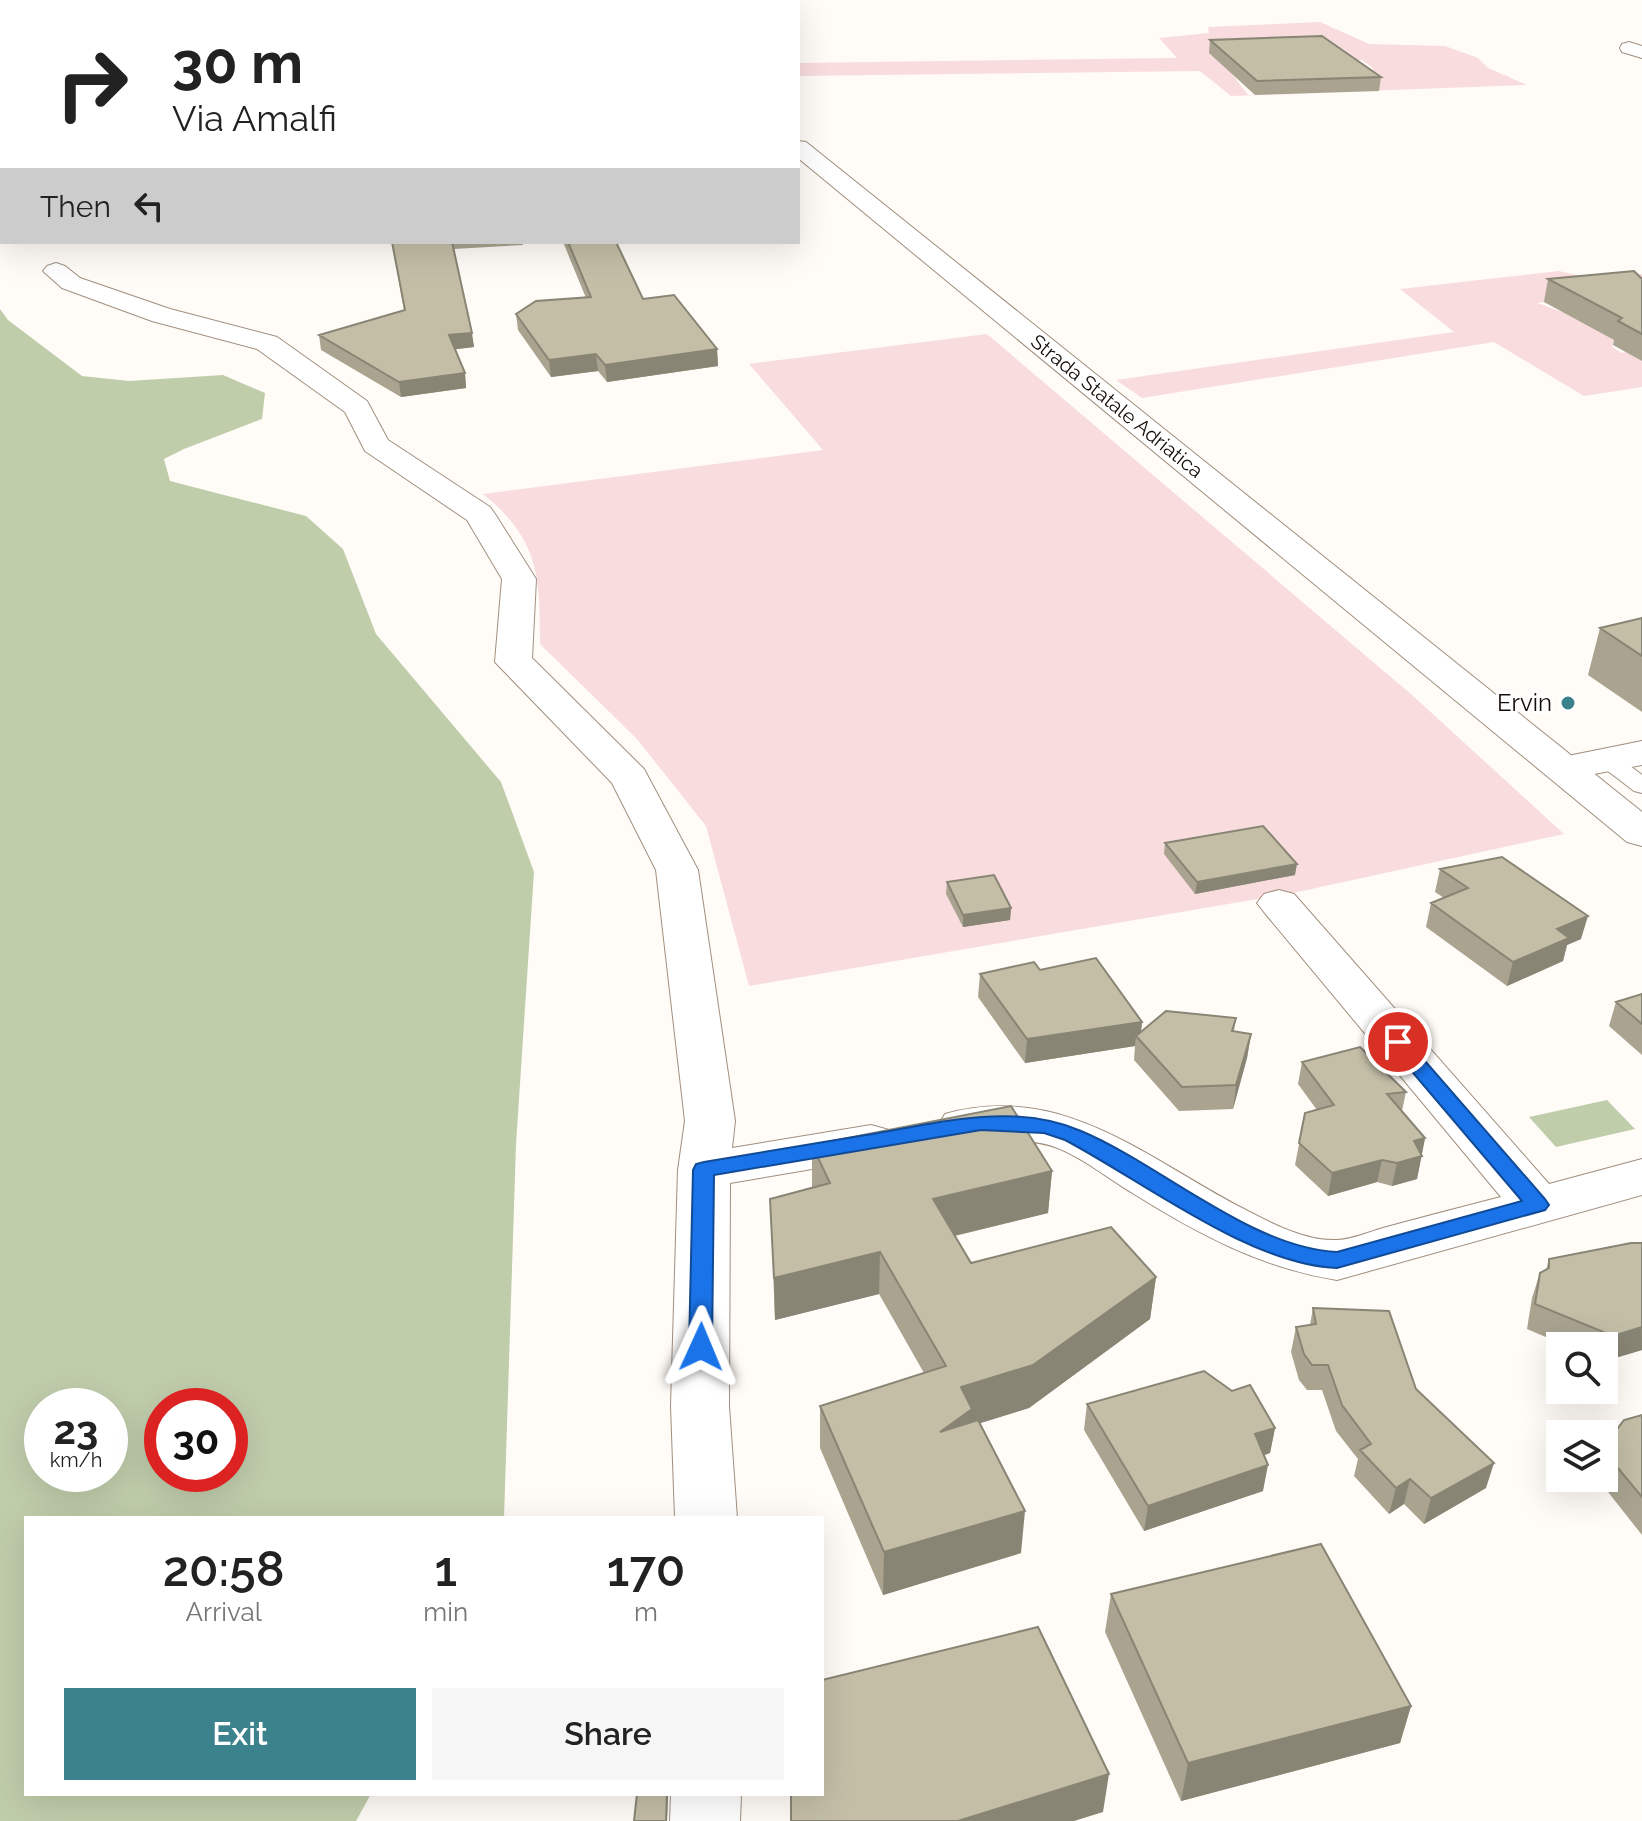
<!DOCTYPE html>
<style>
:root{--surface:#fff;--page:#f6f6f6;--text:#222;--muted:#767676;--accent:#3b828c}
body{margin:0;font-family:Raleway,sans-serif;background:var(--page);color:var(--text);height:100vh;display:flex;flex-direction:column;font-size:30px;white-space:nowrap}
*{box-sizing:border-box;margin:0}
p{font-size:26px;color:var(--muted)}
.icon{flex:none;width:44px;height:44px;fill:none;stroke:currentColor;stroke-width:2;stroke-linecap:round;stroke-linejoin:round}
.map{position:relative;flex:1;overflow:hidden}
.details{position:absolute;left:24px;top:1516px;width:800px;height:280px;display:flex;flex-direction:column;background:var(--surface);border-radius:0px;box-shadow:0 8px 32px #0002}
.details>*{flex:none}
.hud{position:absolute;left:0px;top:0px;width:800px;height:244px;box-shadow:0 8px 32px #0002;background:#fff;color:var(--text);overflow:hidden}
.fabs{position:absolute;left:1546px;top:1332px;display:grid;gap:16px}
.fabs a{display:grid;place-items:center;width:72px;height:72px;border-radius:0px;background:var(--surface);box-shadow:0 8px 32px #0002;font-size:40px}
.speed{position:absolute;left:24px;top:1388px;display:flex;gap:16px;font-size:40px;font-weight:700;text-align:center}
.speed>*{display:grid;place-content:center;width:104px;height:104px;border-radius:50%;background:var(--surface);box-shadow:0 8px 32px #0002;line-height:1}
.speed small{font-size:20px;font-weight:400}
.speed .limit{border:12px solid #d22;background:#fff;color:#111}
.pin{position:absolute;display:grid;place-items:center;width:68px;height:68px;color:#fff;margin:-34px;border:4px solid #fff;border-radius:50%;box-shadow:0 2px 8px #0007}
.me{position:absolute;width:88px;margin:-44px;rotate:1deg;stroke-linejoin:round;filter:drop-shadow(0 0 6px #0008)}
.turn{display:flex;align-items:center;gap:28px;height:168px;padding:0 40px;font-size:36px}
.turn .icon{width:104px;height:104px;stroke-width:2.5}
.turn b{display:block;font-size:56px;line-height:68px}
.then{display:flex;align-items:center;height:76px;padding:0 40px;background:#0003;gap:16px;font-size:30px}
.eta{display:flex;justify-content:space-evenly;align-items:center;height:136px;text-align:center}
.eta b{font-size:48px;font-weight:600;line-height:56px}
.cta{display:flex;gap:16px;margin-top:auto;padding:16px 40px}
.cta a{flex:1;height:92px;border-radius:0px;background:var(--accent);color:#fff;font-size:32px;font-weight:600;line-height:92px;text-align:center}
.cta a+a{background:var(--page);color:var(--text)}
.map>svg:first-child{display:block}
.green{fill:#f9dcde;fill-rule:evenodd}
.water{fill:#c0cdab;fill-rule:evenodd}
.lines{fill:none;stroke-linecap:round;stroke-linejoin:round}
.lane-casing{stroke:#a08f7e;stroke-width:2}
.street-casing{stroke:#a08f7e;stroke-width:2}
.secondary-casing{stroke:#a08f7e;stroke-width:2}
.lane{fill:#fff;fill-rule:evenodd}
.street{fill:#fff;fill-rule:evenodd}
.secondary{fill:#fff;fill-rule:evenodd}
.wall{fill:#a9a390}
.shaded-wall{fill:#898575}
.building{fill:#c4bea7;stroke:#898575;stroke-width:2}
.route{fill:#1a73e8;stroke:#114b97;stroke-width:2}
.poi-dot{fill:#3b828c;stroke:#fff;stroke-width:3}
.labels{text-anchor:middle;stroke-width:6;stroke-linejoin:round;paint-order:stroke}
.far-street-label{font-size:20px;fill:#140e08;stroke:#fff}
.poi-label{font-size:24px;fill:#140e08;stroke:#fff;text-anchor:end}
</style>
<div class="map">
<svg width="1642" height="1821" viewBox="0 0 1642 1821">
<rect width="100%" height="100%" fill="#fffbf7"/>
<path class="green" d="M 1320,22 L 1369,44 L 1445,46 L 1478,58 L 1488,68 L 1527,85 L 1231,96 L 1200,71 L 798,76 L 798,63 L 1177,58 L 1159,38 L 1209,33 L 1208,27 ZM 1362,60 L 1374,69 L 1276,73 L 1298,94 L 1248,95 L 1225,65 Z
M 1559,271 L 1585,277 L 1642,274 L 1642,309 L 1619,293 L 1537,303 L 1565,313 L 1614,340 L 1612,347 L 1622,353 L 1642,350 L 1642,387 L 1584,396 L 1494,342 L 1142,398 L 1116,380 L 1454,332 L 1400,289 Z
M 987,334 L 1412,695 L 1564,834 L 1293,893 L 749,986 L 706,826 L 637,739 L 540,644 C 540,576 539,539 483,494 L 823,450 L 749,364 Z"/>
<path class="water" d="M 0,0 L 364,0 L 365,2 L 2,2 L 0,170 Z
M 0,309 L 8,320 L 82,376 L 129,381 L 223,375 L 265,393 L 262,419 L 184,449 L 164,459 L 170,481 L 306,516 L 343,549 L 376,634 L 501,782 L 534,872 L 516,1144 L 504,1518 L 26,1518 L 26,1794 L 371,1794 L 356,1821 L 0,1821 ZM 110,1406 L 110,1474 L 42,1474 L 42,1406 ZM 230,1406 L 230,1474 L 162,1474 L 162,1406 Z
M 1607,1100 L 1635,1129 L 1556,1147 L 1529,1117 Z"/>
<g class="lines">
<g class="lane-casing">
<path id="lane" d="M 1608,754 L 1616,755 L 1642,775 L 1642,793 L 1634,791 L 1600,765 L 1597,760 Z"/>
</g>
<g class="street-casing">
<path id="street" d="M 1629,42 L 1642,46 L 1642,58 L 1622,52 L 1620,48 L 1622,44 Z
M 56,263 L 65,266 L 80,278 L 170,309 L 277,337 L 367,401 L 388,440 L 490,507 L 495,514 L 536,579 L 532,658 L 644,769 L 698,870 L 735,1121 L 732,1148 L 871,1125 L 889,1130 L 896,1142 L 889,1154 L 871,1159 L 730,1183 L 729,1406 L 737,1518 L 675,1518 L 671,1406 L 678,1170 L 685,1121 L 656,870 L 612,783 L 495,662 L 502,579 L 467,520 L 365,451 L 345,412 L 257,349 L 152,321 L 62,288 L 43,271 L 47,266 Z
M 1642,741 L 1642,765 L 1562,780 L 1548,776 L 1542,768 L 1548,760 Z
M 1279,890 L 1294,894 L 1549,1184 L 1642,1159 L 1642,1195 L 1337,1280 C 1262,1268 1198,1234 1134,1194 C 1109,1179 1082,1157 1055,1147 C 1019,1134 980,1148 945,1138 L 938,1126 L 945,1114 C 1063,1081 1147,1159 1244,1209 C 1271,1223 1304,1241 1336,1240 C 1351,1240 1369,1232 1383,1228 C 1423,1217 1462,1207 1501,1197 L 1264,912 L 1257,903 L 1264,894 Z
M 671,1794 L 741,1794 L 740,1821 L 670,1821 Z"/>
</g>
<g class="secondary-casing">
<path id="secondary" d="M 611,0 L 629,0 L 631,2 L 613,2 Z
M 798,141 L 806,142 L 1642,812 L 1642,846 L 1627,842 L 798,158 Z"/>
</g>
<use href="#lane" class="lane"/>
<use href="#street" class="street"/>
<use href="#secondary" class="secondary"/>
</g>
<path class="wall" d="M 1210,40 L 1381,77 L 1379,91 L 1255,95 L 1209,53 Z
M 392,242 L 523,242 L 523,245 L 454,249 L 474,347 L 455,349 L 465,373 L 466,388 L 401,397 L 321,350 L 319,335 L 404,310 Z
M 563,242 L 616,242 L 643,299 L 717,349 L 718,366 L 607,382 L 598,371 L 551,377 L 518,330 L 516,314 L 586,298 Z
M 1548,279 L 1642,279 L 1642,361 L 1613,345 L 1614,340 L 1544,302 Z
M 1642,618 L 1642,712 L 1588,675 L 1600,628 Z
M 1165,843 L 1295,875 L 1195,894 L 1164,854 Z
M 1440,869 L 1581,939 L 1567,945 L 1563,961 L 1507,986 L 1426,927 L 1431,903 L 1444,898 L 1435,892 Z
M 947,882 L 1011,908 L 1010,920 L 963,927 L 946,894 Z
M 1040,970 L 1142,1022 L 1141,1032 L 1236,1018 L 1234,1031 L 1251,1034 L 1247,1058 L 1233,1109 L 1179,1111 L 1134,1060 L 1135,1046 L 1025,1063 L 978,997 L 980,974 Z
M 1642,994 L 1642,1055 L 1609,1026 L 1616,1002 Z
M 1302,1062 L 1406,1092 L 1402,1111 L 1425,1138 L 1417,1179 L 1392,1186 L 1377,1182 L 1328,1196 L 1295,1165 L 1305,1113 L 1317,1110 L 1298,1084 Z
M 812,1145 L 1052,1171 L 1048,1213 L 955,1236 L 971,1263 L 1156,1277 L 1150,1319 L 1029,1408 L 980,1423 L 1021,1553 L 883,1595 L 820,1448 L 820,1406 L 924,1373 L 879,1294 L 775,1320 L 770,1199 L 812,1187 Z
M 1549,1259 L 1642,1350 L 1605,1361 L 1604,1346 L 1567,1346 L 1527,1329 L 1532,1298 L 1540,1273 L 1546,1270 Z
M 1313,1308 L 1416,1389 L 1486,1488 L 1424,1524 L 1404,1504 L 1389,1514 L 1354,1476 L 1358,1459 L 1336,1431 L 1322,1390 L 1307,1390 L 1299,1380 L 1291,1352 L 1296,1327 L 1310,1325 Z
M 1087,1404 L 1275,1428 L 1270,1453 L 1264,1455 L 1263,1491 L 1144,1531 L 1084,1430 Z
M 1642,1415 L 1642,1535 L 1608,1492 L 1603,1480 L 1606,1470 L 1604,1466 L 1604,1457 L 1611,1437 Z
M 1111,1594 L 1411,1706 L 1400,1743 L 1181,1801 L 1105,1632 Z"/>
<path class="shaded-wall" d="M 472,333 L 474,347 L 450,350 L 449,335 Z
M 717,349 L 718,366 L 607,382 L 605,365 Z
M 596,354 L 598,371 L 551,377 L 549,360 Z
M 465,373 L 466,388 L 401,397 L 399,382 Z
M 1297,864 L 1295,875 L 1195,894 L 1197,882 Z
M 1011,908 L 1010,920 L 963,927 L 963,915 Z
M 1588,916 L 1581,939 L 1567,945 L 1563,961 L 1507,986 L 1513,962 L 1557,929 Z
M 1142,1022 L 1140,1040 L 1136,1036 L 1135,1046 L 1025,1063 L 1027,1039 Z
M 1251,1034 L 1247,1058 L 1233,1109 L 1236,1085 Z
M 1425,1138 L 1417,1179 L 1392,1186 L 1397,1163 L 1414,1141 Z
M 1382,1160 L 1377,1182 L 1328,1196 L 1332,1173 Z
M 1052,1171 L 1048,1213 L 932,1241 L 933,1199 Z
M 880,1252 L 879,1294 L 775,1320 L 774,1278 Z
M 1156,1277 L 1150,1319 L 1029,1408 L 971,1426 L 940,1432 L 961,1387 Z
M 1642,1327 L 1642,1350 L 1605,1361 L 1613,1336 Z
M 1275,1428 L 1270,1453 L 1250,1460 L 1255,1434 Z
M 1494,1463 L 1486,1488 L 1424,1524 L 1431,1498 Z
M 1268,1465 L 1263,1491 L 1144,1531 L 1148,1506 Z
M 1410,1479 L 1404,1504 L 1389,1514 L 1396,1488 Z
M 1025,1511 L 1021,1553 L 883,1595 L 884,1552 Z
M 1411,1706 L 1400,1743 L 1181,1801 L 1188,1763 Z
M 1109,1774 L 1103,1812 L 1074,1821 L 958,1821 Z
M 667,1794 L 668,1794 L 667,1821 L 666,1821 Z"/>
<path class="building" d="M 446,0 L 598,0 L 602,2 L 448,2 Z
M 1322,36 L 1381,77 L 1257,81 L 1210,40 Z
M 392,242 L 452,242 L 472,333 L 449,335 L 465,373 L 399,382 L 319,335 L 405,310 Z
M 568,242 L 616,242 L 643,299 L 674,295 L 717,349 L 605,365 L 596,354 L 549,360 L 516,314 L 536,301 L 591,297 Z
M 1634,271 L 1642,279 L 1642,334 L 1618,321 L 1622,318 L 1548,279 Z
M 1642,618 L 1642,656 L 1600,628 Z
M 1263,826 L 1297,864 L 1197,882 L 1165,843 Z
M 1502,857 L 1588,916 L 1557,929 L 1569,938 L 1513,962 L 1431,903 L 1468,888 L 1440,869 Z
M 994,875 L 1011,908 L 963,915 L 947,882 Z
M 1096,958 L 1142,1022 L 1027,1039 L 980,974 L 1034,962 L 1040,970 Z
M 1642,994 L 1642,1024 L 1616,1002 Z
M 1166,1011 L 1236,1018 L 1232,1031 L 1251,1034 L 1236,1085 L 1182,1087 L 1136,1036 Z
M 1360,1047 L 1406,1092 L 1387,1094 L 1425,1138 L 1414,1141 L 1422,1156 L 1397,1163 L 1382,1160 L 1332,1173 L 1299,1143 L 1305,1113 L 1334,1105 L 1302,1062 Z
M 1011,1106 L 1052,1171 L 933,1199 L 971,1263 L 1111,1227 L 1156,1277 L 1033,1365 L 961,1387 L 972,1409 L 940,1432 L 978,1420 L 1025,1511 L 884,1552 L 820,1406 L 946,1366 L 880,1252 L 774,1278 L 770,1199 L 830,1183 L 812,1145 Z
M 1631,1243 L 1642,1243 L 1642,1327 L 1613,1336 L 1535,1304 L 1540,1273 L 1549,1268 L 1549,1259 Z
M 1313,1308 L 1389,1311 L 1416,1389 L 1494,1463 L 1431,1498 L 1410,1479 L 1396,1488 L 1360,1450 L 1371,1444 L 1342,1405 L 1328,1365 L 1312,1365 L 1304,1354 L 1296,1327 L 1316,1324 Z
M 1204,1371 L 1232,1391 L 1250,1385 L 1275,1428 L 1255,1434 L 1268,1465 L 1148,1506 L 1087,1404 Z
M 1642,1415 L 1642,1497 L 1617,1467 L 1612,1454 L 1615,1444 L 1611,1437 L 1624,1420 Z
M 1321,1544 L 1411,1706 L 1188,1763 L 1111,1594 Z
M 1038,1627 L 1109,1774 L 958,1821 L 791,1821 L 791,1794 L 822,1794 L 822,1680 Z
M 637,1794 L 667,1794 L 666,1821 L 634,1821 Z"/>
<path class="route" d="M 1398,1036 L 1405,1038 L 1545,1199 L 1549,1205 L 1545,1210 L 1337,1268 C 1250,1265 1143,1181 1065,1140 L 1044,1133 L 981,1130 L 714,1175 L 712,1347 L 709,1353 L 701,1356 L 692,1353 L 689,1347 L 693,1170 L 696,1164 L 704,1162 C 758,1153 812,1144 866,1135 C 935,1124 1013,1101 1081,1131 C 1160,1164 1251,1248 1337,1252 L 1522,1201 L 1391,1047 L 1388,1042 L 1391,1038 Z"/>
<circle class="poi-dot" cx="1568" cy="703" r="8"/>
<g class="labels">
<g class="far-street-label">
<text transform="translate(1117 406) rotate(39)" y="7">Strada Statale Adriatica</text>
</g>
<g class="poi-label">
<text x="1552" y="711">Ervin</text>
</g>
</g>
</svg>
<div class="fabs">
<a><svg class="icon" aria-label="search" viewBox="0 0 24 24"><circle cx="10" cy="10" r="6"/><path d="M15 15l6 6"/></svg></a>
<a><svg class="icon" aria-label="layers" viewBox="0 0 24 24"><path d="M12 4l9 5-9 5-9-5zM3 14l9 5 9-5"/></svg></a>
</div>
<div class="speed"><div>23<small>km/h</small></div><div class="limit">30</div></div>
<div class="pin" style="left:1398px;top:1042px;background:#d93025"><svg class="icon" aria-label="arrive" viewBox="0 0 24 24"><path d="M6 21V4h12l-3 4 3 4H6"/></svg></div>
<svg class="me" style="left:701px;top:1347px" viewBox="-20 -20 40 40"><path d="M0-17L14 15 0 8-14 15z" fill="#1a73e8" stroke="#fff" stroke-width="4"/></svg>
<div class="hud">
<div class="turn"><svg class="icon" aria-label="right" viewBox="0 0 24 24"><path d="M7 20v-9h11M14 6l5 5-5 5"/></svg><div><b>30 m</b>Via Amalfi</div></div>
<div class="then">Then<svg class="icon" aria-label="left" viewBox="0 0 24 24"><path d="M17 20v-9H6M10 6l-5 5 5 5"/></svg></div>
</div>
<section class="details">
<div class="eta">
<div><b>20:58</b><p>Arrival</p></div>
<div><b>1</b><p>min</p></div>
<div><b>170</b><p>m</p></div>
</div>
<div class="cta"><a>Exit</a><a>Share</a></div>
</section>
</div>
